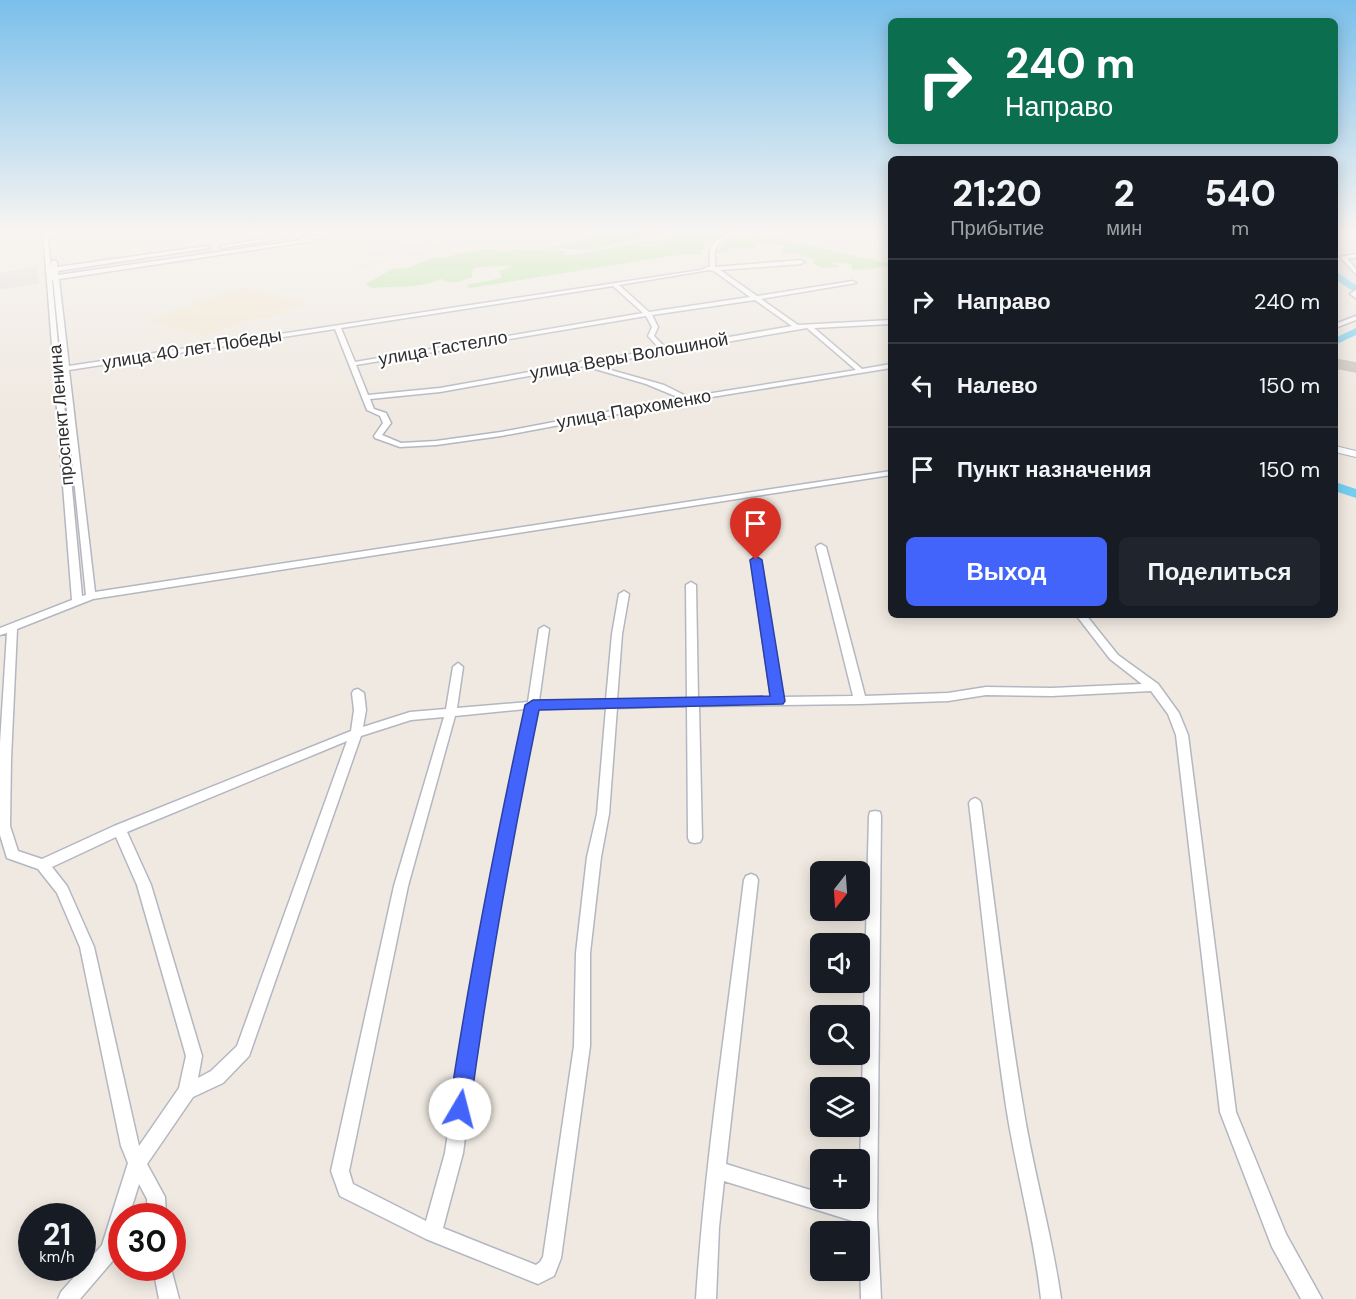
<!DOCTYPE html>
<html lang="ru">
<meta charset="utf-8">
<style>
:root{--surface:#171b24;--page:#20242c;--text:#f1f3f6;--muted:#9ea1a6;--line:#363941;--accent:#4264fb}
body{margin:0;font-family:"DM Sans",sans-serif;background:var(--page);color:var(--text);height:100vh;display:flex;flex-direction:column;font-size:22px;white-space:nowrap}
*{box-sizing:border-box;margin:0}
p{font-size:20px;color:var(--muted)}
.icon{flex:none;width:33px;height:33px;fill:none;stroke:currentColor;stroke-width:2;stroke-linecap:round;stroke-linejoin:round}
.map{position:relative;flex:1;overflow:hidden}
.panel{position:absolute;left:888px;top:156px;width:450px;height:462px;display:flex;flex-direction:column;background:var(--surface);border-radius:9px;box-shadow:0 3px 15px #0003}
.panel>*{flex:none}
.top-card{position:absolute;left:888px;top:18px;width:450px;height:126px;border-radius:9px;box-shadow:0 3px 15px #0003;background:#0b6e4f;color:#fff;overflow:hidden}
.needle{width:39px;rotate:197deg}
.tools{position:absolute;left:810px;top:861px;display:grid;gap:12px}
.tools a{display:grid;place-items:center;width:60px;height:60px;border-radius:9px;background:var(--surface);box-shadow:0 3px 15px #0003;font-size:30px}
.speed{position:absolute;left:18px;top:1203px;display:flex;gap:12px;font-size:30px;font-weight:700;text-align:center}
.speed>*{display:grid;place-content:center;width:78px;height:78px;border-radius:50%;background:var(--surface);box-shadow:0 3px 15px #0003;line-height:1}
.speed small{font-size:15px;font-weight:400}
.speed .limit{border:9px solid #d22;background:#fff;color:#111}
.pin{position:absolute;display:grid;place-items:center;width:51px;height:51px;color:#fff;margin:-62px -26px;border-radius:50% 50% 50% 0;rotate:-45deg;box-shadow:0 0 6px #0007}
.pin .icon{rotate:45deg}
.me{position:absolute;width:66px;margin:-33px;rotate:8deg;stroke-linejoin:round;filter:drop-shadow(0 0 4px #0008)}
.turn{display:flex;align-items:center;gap:21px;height:126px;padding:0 18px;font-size:27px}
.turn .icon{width:78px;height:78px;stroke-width:2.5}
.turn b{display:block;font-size:42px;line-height:51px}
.eta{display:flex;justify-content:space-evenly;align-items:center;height:102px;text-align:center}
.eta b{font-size:36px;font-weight:800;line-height:42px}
.button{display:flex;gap:12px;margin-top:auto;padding:12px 18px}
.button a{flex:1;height:69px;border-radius:9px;background:var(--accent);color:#fff;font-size:24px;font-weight:800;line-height:69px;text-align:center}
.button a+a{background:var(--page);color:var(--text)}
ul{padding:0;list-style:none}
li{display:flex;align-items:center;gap:18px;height:84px;padding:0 18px;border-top:2px solid var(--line)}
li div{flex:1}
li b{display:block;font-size:22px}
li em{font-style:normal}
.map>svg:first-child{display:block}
.industrial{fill:#e3e1e8}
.education{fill:#f0e6d1}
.green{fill:#b6e59e}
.plaza{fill:#dfdcd8}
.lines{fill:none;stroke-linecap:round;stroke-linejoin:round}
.river{fill:#75cff0;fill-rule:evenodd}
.building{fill:#cbc7bf;stroke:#cbc5ba;stroke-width:1.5}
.street-casing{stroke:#b4b7c1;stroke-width:3}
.secondary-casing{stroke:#b4b7c1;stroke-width:2}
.street{fill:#fff;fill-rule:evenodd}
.secondary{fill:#fff;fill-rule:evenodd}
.route{fill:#4264fb;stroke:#2b41a3;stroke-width:1.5}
.labels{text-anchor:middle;stroke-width:4.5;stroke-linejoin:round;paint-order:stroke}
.far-street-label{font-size:18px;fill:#2e2e2e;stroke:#fff}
</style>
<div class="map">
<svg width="1356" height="1299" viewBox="0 0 1356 1299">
<rect width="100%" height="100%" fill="#efe9e1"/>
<path class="industrial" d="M 1335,231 L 1356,231 L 1356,286 L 1346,280 L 1335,268 Z
M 406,243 L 412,247 L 436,243 L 446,251 L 355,269 L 351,266 L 433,249 L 427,247 L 353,261 L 350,258 L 401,249 L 397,246 L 346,254 L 344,253 Z"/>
<path class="education" d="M 243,287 L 307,303 L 271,318 L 247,320 L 205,336 L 148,320 Z"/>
<path class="green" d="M 600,231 L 671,231 L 587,250 L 549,248 L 587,239 Z
M 687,231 L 729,231 L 718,233 L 721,237 L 710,242 L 711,245 L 701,251 L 702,254 L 678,255 L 470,288 L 466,285 L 502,278 L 500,272 L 496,272 L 513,266 L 480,267 L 473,269 L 472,277 C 461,281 452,286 441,279 C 414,290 399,285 372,288 L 366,284 L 392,269 L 407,268 L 433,258 L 445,258 L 459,253 L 492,249 L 504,252 L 514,250 L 565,251 L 565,255 L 576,255 L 646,241 L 660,242 L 666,235 Z
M 759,234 L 891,264 L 891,269 L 882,266 L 874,269 L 853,270 L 851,264 L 834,262 L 830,263 L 838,265 L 837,267 L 821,268 L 813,263 L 814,259 L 788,252 L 789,254 L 784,254 L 781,251 L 785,246 L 758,243 L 753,245 L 757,248 L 730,248 L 728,250 L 730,252 L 716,253 L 727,241 Z"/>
<path class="plaza" d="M 37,267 L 39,284 L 0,289 L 0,273 Z"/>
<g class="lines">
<path class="river" d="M 1335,271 L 1356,285 L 1356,293 L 1335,279 Z
M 1356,328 L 1356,335 L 1335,345 L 1335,338 Z
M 1335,482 L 1356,489 L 1356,498 L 1335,491 Z"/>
</g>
<path class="building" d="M 1335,359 L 1356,363 L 1356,372 L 1335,368 Z"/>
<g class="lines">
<g class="street-casing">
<path id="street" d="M 43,231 L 47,231 L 51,268 L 51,262 L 54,260 L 57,262 L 57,267 L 207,246 L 210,248 L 58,271 L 58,275 L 309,239 L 312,241 L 59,279 L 69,366 L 701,270 L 710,266 C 710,261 709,256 710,251 C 715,231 743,231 758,231 C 746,235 718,234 715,252 C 714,257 716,262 715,267 L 801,260 L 804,262 L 801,264 L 720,270 L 757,296 L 853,281 L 856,283 L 761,299 L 798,325 L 891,320 L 891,324 L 814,328 L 862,369 L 891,364 L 891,368 L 687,401 L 501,436 L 436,445 L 400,447 L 375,438 L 374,436 L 383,423 L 380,416 L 367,410 L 335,329 L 69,370 L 95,592 L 891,471 L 891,475 L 93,599 L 17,629 L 11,759 L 10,826 L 18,851 L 42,859 L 114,826 L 351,731 L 354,710 L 352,693 L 354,690 L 358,689 L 364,693 L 366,710 L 363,727 L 410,712 L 446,709 L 453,667 L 458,663 L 463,667 L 457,708 L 528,702 L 539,629 L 544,626 L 549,629 L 539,701 L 606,700 L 612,634 L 619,594 L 624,591 L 629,594 L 622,634 L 617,700 L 687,699 L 686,585 L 691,582 L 696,585 L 698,699 L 771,698 L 751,560 L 756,557 L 761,560 L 782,697 L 853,696 L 816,547 L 818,545 L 821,544 L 826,547 L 865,696 L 948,693 L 986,687 L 1052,688 L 1142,684 L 1110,659 L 1076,615 L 1086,615 L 1118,655 L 1158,684 L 1179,713 L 1188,735 L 1236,1112 L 1286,1234 L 1322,1299 L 1301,1299 L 1272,1247 L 1220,1112 L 1176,735 L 1168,714 L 1151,691 L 1052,696 L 986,695 L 948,701 L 860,704 L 699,706 L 702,838 L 700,842 L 695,843 L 690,842 L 688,838 L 687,706 L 617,708 L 609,814 L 601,857 L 590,953 L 590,1046 L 561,1258 L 554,1276 L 538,1284 L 426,1239 L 340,1196 L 331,1171 L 394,886 L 444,717 L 411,720 L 361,736 L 249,1056 L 223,1083 L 193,1097 L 147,1164 L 165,1197 L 166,1216 L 148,1216 L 147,1199 L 139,1184 L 129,1216 L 122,1216 L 122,1240 L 116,1257 L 80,1299 L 58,1299 L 61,1292 L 102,1245 L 128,1163 L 121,1146 L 80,947 L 57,893 L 38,869 L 7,858 L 0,835 L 0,743 L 7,633 L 0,635 L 0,628 L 72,600 ZM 709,270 L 714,271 L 750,297 L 649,312 L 619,285 ZM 53,279 L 62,367 L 60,367 L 52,280 ZM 613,286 L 643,313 L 355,362 L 341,328 ZM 755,300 L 792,326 L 666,348 L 654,336 L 658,327 L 652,315 ZM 646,316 L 652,327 L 648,336 L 660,349 L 586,362 L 582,361 L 579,363 L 440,388 L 368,395 L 356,365 ZM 807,328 L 856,370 L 688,397 L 664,385 L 593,365 ZM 585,366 L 646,384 L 680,398 L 501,432 L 436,441 L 401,443 L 382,435 L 391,423 L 386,413 L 374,409 L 370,399 L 440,392 ZM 61,371 L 63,371 L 86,595 L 82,596 ZM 606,708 L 597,814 L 587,857 L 576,953 L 574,1046 L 543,1257 L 540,1262 L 536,1265 L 443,1228 L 463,1153 L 477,1044 L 511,835 L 538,709 ZM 526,709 L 499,835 L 461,1044 L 445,1153 L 426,1221 L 353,1184 L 349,1171 L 408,886 L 455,716 ZM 347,741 L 237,1046 L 211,1071 L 198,1078 L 202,1056 L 151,885 L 127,832 ZM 116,837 L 137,885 L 186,1056 L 179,1088 L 139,1146 L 94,947 L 67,886 L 52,867 Z
M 340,231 L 353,231 L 301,241 L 298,239 Z
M 881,231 L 891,232 L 891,234 L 881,232 Z
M 278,237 L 280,239 L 222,248 L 219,246 Z
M 1356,254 L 1356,258 L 1347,258 L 1356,269 L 1356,274 L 1340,257 Z
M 1356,290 L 1356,298 L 1350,294 Z
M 1356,316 L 1356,320 L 1335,328 L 1335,324 Z
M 975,798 L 979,800 L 981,803 C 995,904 1006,1006 1023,1106 C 1033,1171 1052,1234 1061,1299 L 1041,1299 C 1034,1234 1016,1171 1006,1106 C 991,1006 981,904 969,803 L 971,800 Z
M 875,811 L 880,812 L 881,816 L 877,1217 L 881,1299 L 861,1299 L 859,1223 L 724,1181 L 719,1227 L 716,1299 L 696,1299 C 705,1159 727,1020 744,880 L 746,876 L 751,874 L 756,876 L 758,880 L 726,1164 L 820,1193 L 820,1198 L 837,1198 L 859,1205 L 869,816 L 870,812 Z
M 153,1268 L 171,1268 L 179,1299 L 159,1299 Z"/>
</g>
<g class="secondary-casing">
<path id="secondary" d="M 1335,446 L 1356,451 L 1356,457 L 1335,452 Z"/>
</g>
<use href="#street" class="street"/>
<use href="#secondary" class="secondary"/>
</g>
<linearGradient id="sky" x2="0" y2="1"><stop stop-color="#7abfeb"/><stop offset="0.56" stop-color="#f8f5f2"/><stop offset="1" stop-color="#f8f5f2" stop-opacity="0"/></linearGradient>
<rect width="1356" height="413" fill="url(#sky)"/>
<path class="route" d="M 756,556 L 762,560 L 785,701 L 783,704 L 539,710 C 512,842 488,975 470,1109 L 467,1117 L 460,1120 L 452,1117 L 449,1109 C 469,974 496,839 525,705 L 533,700 L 770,696 L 750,560 Z"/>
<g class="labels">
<g class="far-street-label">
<text transform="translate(443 348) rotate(-10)" y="6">улица Гастелло</text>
<text transform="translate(192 349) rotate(-9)" y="6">улица 40 лет Победы</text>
<text transform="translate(629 356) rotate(-10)" y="6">улица Веры Волошиной</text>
<text transform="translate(634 409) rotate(-10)" y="6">улица Пархоменко</text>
<text transform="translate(61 415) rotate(-95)" y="6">проспект Ленина</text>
</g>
</g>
</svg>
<div class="tools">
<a><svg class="needle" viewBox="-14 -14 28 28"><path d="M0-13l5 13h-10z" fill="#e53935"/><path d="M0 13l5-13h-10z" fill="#9ea1a6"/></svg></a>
<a><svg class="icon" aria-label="sound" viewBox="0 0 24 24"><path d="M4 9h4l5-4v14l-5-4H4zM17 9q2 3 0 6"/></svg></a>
<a><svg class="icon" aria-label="search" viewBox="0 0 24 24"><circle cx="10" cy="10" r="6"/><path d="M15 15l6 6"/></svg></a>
<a><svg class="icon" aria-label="layers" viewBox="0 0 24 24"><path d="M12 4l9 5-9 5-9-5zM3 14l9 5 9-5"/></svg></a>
<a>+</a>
<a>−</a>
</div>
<div class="speed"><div>21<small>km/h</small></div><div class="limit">30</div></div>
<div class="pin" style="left:756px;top:560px;background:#d93025"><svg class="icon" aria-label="arrive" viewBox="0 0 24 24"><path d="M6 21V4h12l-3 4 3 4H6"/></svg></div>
<svg class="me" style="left:460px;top:1109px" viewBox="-20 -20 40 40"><circle r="19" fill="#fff"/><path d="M0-13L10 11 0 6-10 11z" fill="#4264fb"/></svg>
<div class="top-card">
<div class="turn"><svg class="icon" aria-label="right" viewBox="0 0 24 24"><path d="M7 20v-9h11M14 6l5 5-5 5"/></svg><div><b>240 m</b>Направо</div></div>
</div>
<section class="panel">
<div class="eta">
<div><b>21:20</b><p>Прибытие</p></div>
<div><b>2</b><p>мин</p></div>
<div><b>540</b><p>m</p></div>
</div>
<ul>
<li><svg class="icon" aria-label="right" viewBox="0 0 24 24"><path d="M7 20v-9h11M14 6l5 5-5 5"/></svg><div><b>Направо</b></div><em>240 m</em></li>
<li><svg class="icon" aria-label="left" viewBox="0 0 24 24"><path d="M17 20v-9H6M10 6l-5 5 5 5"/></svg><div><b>Налево</b></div><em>150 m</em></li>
<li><svg class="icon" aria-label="arrive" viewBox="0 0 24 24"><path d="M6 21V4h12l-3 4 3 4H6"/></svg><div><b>Пункт назначения</b></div><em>150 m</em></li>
</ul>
<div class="button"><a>Выход</a><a>Поделиться</a></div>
</section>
</div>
